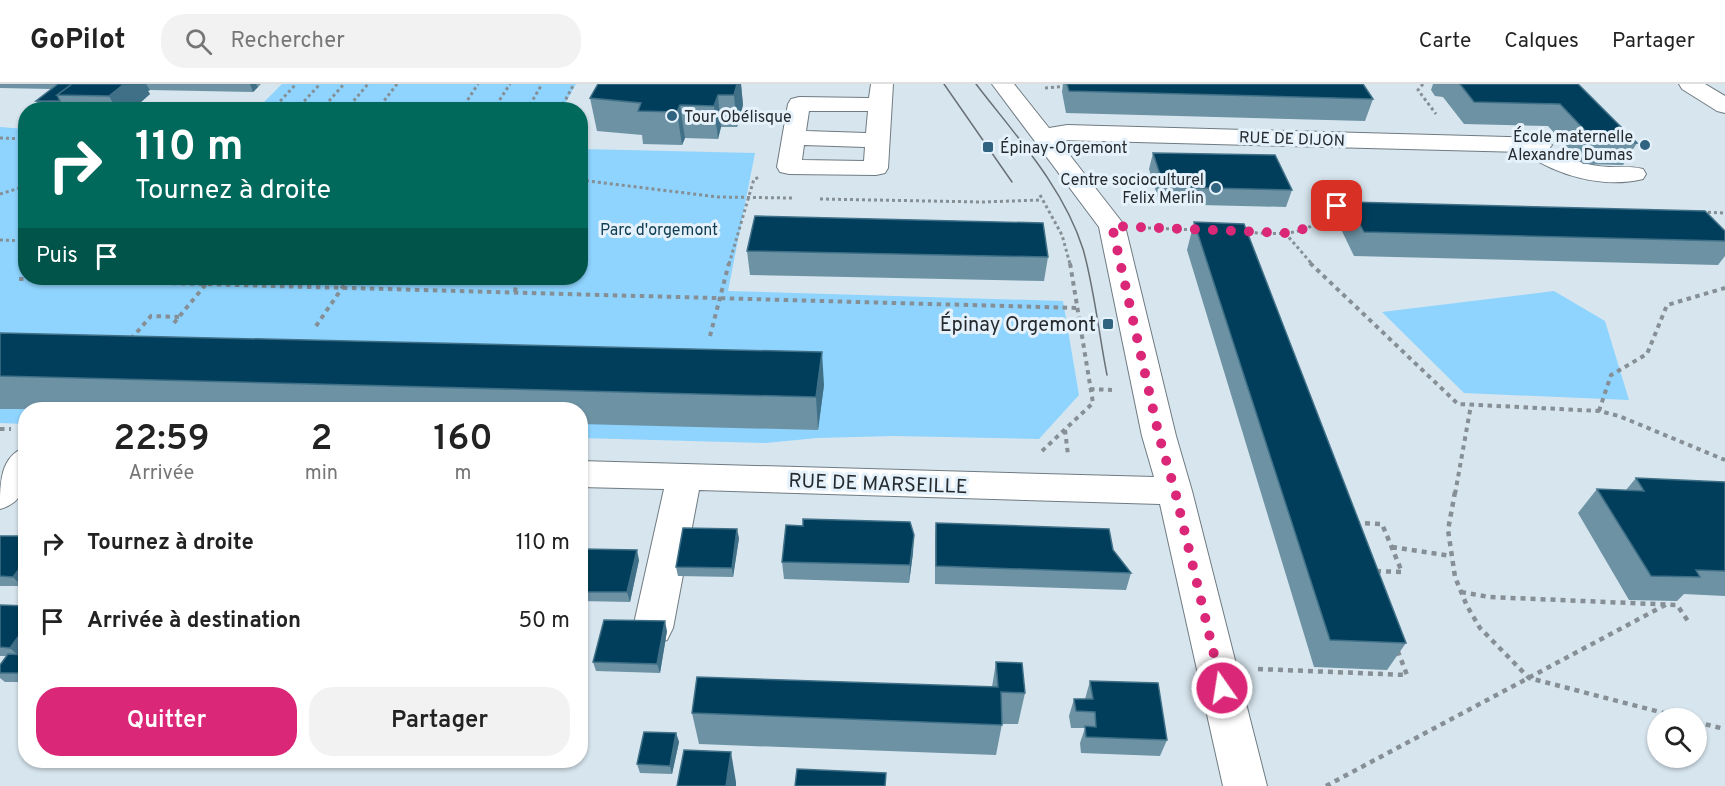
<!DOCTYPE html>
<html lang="fr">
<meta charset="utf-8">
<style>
:root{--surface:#fff;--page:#f2f2f2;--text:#222;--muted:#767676;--line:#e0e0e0;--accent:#db2777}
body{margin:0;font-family:Overpass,sans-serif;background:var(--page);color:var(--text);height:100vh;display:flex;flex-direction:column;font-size:22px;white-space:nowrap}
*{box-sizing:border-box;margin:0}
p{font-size:20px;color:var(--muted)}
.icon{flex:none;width:33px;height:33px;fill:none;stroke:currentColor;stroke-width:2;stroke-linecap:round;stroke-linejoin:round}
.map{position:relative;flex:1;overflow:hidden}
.sheet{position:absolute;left:18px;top:318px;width:570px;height:366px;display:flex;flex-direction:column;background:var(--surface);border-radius:24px;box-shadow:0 2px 4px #0004}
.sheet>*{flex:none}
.hud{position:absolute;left:18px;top:18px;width:570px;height:183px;border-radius:24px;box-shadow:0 2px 4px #0004;background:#00695c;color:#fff;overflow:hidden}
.tools{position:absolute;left:1647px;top:624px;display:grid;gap:12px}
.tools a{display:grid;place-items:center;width:60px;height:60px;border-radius:50%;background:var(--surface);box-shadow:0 2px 4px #0004;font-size:30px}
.pin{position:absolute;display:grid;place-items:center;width:51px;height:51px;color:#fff;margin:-26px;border-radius:12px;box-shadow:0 3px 9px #0006}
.me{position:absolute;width:66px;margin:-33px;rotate:347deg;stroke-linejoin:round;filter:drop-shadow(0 0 4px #0008)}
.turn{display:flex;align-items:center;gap:21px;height:126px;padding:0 18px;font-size:27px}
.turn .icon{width:78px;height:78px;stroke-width:2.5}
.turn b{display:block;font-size:42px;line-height:51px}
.then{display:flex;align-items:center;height:57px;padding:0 18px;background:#0003;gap:12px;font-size:22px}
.eta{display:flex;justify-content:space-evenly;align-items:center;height:102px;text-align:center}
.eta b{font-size:36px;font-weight:600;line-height:42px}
.cta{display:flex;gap:12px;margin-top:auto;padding:12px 18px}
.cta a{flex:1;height:69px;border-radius:24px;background:var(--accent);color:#fff;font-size:24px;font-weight:600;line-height:69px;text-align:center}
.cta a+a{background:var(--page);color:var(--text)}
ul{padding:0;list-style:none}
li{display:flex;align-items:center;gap:18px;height:78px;padding:0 18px}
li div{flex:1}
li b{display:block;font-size:22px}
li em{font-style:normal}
header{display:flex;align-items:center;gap:36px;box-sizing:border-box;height:84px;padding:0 30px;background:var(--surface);border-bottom:2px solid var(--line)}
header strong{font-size:28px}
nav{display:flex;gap:33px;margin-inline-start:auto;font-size:21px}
.search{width:420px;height:54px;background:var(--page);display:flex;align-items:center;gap:15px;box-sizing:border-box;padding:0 21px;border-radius:24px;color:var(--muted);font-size:22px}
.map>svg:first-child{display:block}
.green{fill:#8ed4fe}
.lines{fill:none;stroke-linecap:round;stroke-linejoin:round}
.minor-casing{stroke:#6f7b82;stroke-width:2}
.path-far2{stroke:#858f95;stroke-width:3;stroke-dasharray:3 3;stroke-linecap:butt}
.path-far1{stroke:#858f95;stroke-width:4;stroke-dasharray:4.5 4.5;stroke-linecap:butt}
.path{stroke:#858f95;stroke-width:4.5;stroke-dasharray:5 5;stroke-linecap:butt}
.minor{fill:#fff;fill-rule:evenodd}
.tram{stroke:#687076;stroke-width:1.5}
.wall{fill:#6c92a4}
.shaded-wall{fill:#407087}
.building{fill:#003e5b;stroke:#407087;stroke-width:1.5}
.route{stroke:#db2777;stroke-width:10;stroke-dasharray:0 18}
.poi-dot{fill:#306380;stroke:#e5f2fb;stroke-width:2}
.labels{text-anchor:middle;stroke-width:6;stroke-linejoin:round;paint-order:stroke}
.far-poi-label{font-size:16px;fill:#262b2f;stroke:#e5f2fb;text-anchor:start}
.far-street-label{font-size:16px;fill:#262b2f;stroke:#e5f2fb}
.far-park-label{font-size:16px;fill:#103d54;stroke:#e5f2fb}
.poi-label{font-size:20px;fill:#262b2f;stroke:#e5f2fb;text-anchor:end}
.street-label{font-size:20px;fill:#262b2f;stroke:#e5f2fb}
</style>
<header>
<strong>GoPilot</strong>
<div class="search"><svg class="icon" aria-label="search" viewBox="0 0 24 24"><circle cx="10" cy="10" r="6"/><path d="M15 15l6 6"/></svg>Rechercher</div>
<nav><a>Carte</a><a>Calques</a><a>Partager</a></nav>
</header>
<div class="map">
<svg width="1725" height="702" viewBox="0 0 1725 702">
<rect width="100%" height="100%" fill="#d7e5ee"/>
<path class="green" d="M 282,0 L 576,0 L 562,25 L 257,25 Z
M 0,43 L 25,45 L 26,194 L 580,194 L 581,65 L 755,69 L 728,207 L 1063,217 L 1079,311 L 1039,355 L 894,352 L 817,354 L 766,359 L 581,354 L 580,326 L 26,326 L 25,340 L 0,339 Z
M 1554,207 L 1605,237 L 1629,316 L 1464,309 L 1382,228 Z"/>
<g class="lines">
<g class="minor-casing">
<path id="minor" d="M 871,0 L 893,0 L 888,84 L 885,89 L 876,91 L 789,90 L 780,88 L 777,83 L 788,20 L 791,15 L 799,13 L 869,14 ZM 809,27 L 868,27 L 866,49 L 806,47 ZM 804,61 L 865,63 L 864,77 L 802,76 Z
M 992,0 L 1014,0 L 1049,44 L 1067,41 L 1540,54 L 1548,56 L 1552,61 L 1549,65 C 1569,75 1587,82 1609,83 C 1620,83 1631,82 1643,85 L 1646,90 L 1643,95 C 1602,105 1556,91 1523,68 L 1058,56 L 1125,142 L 1176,352 L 1192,407 L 1267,702 L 1223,702 L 1160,420 L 699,406 L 673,544 L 667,556 L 653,561 L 639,556 L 633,544 L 664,405 L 580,403 L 580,377 L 1154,393 L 1142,352 L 1099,143 Z
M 1679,0 L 1705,0 L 1725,12 L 1725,29 L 1717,27 L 1682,5 Z
M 26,363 C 26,389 31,416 0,425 C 0,399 0,372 26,363 Z"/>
</g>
<path class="path-far2" d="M 1423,0 L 1418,6 L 1436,30
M 1045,4 L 1068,2
M 272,26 L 296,0
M 296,26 L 320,0
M 321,26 L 344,0
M 346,26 L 368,0
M 377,26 L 397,0
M 461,26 L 478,0
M 493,26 L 510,0
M 527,26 L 542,0
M 560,26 L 574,0
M 0,54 L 26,55
M 580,96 L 718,113 L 792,114
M 0,110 L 26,102
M 1040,111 L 1062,151 L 1070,180
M 820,115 L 982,118 L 1041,116
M 1702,128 L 1725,129
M 1148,144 L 1197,146
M 1243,148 C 1263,149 1286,152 1305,145 C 1324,137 1328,122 1350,122
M 1285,149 L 1312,180
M 0,156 L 26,157
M 729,180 L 754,95 L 760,93"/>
<path class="path-far1" d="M 1310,179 L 1458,320 L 1599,327 L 1619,332 L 1725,376
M 19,195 L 1078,224
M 515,208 L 517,194
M 174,239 L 206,200
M 316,242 L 349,194
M 710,252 L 729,179
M 131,255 L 151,232 L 179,233
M 1090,305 L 1112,306
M 1599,327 L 1611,291 L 1647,270 L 1667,221 L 1725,204
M 0,345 L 11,345
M 1065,346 L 1068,371
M 1042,367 L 1093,319 L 1070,179
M 1455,410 L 1471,321"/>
<path class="path" d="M 1455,408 L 1448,446 L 1455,493 L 1467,522 L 1480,544 L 1529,594 L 1683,634
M 1355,439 L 1382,440 L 1402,488 L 1374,487
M 1392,463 L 1451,472
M 1461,508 L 1489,513 L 1677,521 L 1690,540
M 1258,585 L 1407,591 L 1397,565
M 1696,638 L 1725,645
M 1326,702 L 1667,520"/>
<use href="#minor" class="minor"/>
<path class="tram" d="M 944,0 L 1012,98
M 976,0 C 1015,51 1063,102 1083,165 C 1094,203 1099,251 1107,291"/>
</g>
<path class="wall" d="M 0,0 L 261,0 L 253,8 L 150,6 L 148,7 L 150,10 L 132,26 L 41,26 L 36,17 L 52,5 L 0,4 Z
M 741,0 L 743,21 L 737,43 L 721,43 L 718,55 L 685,54 L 682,61 L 643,60 L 642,51 L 597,47 L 590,14 Z
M 1063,0 L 1363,0 L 1373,15 L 1365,37 L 1066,29 L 1062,8 Z
M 1433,0 L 1578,0 L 1637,59 L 1623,81 L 1583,80 L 1548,42 L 1464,40 L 1443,13 L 1435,12 L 1431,6 Z
M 1153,69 L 1292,106 L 1286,123 L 1160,120 L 1149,85 Z
M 1348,118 L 1725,147 L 1725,172 L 1718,181 L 1354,172 L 1339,141 Z
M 1194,138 L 1406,559 L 1387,586 L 1314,583 L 1187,166 Z
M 747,167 L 1048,173 L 1044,197 L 750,191 Z
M 0,249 L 824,301 L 818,346 L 580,340 L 580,326 L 0,325 Z
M 1636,394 L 1725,398 L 1725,512 L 1684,510 L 1677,517 L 1629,516 L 1578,429 L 1597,405 L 1626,406 Z
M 936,439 L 1113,466 L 1131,489 L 1126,506 L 935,500 L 935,457 Z
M 0,452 L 22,502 L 0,502 Z
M 739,454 L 733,493 L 678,492 L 676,483 Z
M 913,469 L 909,499 L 784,495 L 782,478 Z
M 580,475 L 639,476 L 630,518 L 580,517 Z
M 0,521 L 26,522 L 26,564 L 21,570 L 26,571 L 26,598 L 5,598 L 0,594 L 0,581 L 6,572 L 0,572 Z
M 667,547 L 660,589 L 596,587 L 593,578 Z
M 996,578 L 1025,609 L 1018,640 L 1002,640 L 996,671 L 699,660 L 692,629 L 992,603 Z
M 1090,597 L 1167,656 L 1160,672 L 1081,669 L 1080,659 L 1085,644 L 1071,644 L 1069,632 L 1074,615 L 1085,615 Z
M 676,649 L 679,658 L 672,690 L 640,689 L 637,680 Z"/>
<path class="shaded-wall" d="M 119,0 L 146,0 L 150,6 L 148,7 L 150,10 L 132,26 L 117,26 L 109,12 Z
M 250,0 L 256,0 L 258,3 L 253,8 Z
M 737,0 L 741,0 L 743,21 L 737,43 L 734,11 Z
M 718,11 L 721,43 L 718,55 L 714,22 Z
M 680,21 L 685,54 L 682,61 L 677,28 Z
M 822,268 L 824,301 L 818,346 L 816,313 Z
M 737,445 L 739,454 L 733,493 L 732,484 Z
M 914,451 L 913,469 L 909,499 L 910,481 Z
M 637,466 L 639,476 L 630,518 L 627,508 Z
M 26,476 L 26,497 L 22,502 L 13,493 Z
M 665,537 L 667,547 L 660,589 L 657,580 Z
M 26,542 L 26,564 L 20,573 L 10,564 Z
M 580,580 L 584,589 L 580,602 Z
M 676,649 L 679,658 L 672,690 L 670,682 Z
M 731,668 L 736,698 L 736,702 L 726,702 Z"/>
<path class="building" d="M 58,0 L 72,0 L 57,11 L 60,17 L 36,17 Z
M 72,0 L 124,0 L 109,12 L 57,11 Z
M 598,0 L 737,0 L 734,11 L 718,11 L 714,22 L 680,21 L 677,28 L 638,27 L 641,19 L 590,14 Z
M 1067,0 L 1363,0 L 1373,15 L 1069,7 Z
M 1460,0 L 1578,0 L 1637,59 L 1596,58 L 1560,20 L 1474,18 Z
M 1153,69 L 1275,71 L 1292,106 L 1164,103 Z
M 1348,118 L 1705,127 L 1725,147 L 1725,157 L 1364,148 Z
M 755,132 L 1043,139 L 1048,173 L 747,167 Z
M 1194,138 L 1244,140 L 1406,559 L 1330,556 Z
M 0,249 L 822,268 L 816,313 L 0,292 Z
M 1636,394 L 1725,398 L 1725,487 L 1696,486 L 1700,493 L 1651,492 L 1597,405 L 1644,407 Z
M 803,435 L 910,438 L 914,451 L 910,481 L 782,478 L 786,441 L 803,442 Z
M 936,439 L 1109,445 L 1113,466 L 1131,489 L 936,482 Z
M 683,444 L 737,445 L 732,484 L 676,483 Z
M 0,452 L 26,452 L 26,476 L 13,493 L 0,492 Z
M 583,465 L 637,466 L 627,508 L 580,508 L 580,475 Z
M 0,521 L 26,522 L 26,542 L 10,564 L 0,563 Z
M 604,536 L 665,537 L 657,580 L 593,578 Z
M 8,570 L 26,571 L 26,589 L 0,589 L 0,581 Z
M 996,578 L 1022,579 L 1025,609 L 1001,608 L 1002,641 L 692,629 L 697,593 L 998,603 Z
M 1090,597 L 1158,599 L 1167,656 L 1086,653 L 1085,642 L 1096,643 L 1095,628 L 1076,627 L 1074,615 L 1093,615 Z
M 644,648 L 676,649 L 670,682 L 637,680 Z
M 684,666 L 731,668 L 726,702 L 677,702 Z
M 797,685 L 886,689 L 885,702 L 795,702 Z"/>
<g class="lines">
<path class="route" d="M 1222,604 L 1175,407 L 1159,352 L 1112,142 L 1285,149 C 1311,145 1318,140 1337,122"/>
</g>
<g class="poi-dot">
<circle cx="672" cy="32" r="6"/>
<circle cx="1645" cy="61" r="6"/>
<rect x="982" y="57" width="12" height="12" rx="3"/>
<circle cx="1216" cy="104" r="6"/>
<rect x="1102" y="234" width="12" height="12" rx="3"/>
</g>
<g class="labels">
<g class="far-poi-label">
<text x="684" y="38">Tour Obélisque</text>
<text x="1633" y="58" text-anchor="end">École maternelle<tspan x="1633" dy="18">Alexandre Dumas</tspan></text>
<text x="1000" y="69">Épinay-Orgemont</text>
<text x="1204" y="101" text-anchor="end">Centre socioculturel<tspan x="1204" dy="18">Felix Merlin</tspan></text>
</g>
<g class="far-street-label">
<text transform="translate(1292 54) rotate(2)" y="6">RUE DE DIJON</text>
</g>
<g class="far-park-label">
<text x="659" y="151">Parc d'orgemont</text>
</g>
<g class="poi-label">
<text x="1096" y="247">Épinay Orgemont</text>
</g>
<g class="street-label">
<text transform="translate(878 399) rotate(2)" y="7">RUE DE MARSEILLE</text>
</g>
</g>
</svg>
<div class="tools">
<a><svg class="icon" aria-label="search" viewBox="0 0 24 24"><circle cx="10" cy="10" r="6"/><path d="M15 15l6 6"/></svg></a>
</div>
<div class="pin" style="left:1337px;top:122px;background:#d93025"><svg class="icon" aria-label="arrive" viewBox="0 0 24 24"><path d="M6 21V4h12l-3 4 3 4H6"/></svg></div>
<svg class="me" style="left:1222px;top:604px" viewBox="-20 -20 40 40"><circle r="17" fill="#db2777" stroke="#fff" stroke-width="3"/><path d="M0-11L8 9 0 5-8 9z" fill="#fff"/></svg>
<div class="hud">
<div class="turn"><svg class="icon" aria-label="right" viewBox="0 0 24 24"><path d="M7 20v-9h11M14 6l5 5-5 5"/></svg><div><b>110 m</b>Tournez à droite</div></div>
<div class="then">Puis<svg class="icon" aria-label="arrive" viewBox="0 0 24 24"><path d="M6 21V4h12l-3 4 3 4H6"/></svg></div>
</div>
<section class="sheet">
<div class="eta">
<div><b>22:59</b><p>Arrivée</p></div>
<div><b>2</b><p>min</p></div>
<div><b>160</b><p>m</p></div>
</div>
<ul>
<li><svg class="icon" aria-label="right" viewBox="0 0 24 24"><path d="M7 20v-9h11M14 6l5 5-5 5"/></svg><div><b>Tournez à droite</b></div><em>110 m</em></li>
<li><svg class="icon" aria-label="arrive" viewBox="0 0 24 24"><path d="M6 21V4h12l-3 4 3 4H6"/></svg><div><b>Arrivée à destination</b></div><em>50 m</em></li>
</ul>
<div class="cta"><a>Quitter</a><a>Partager</a></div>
</section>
</div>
